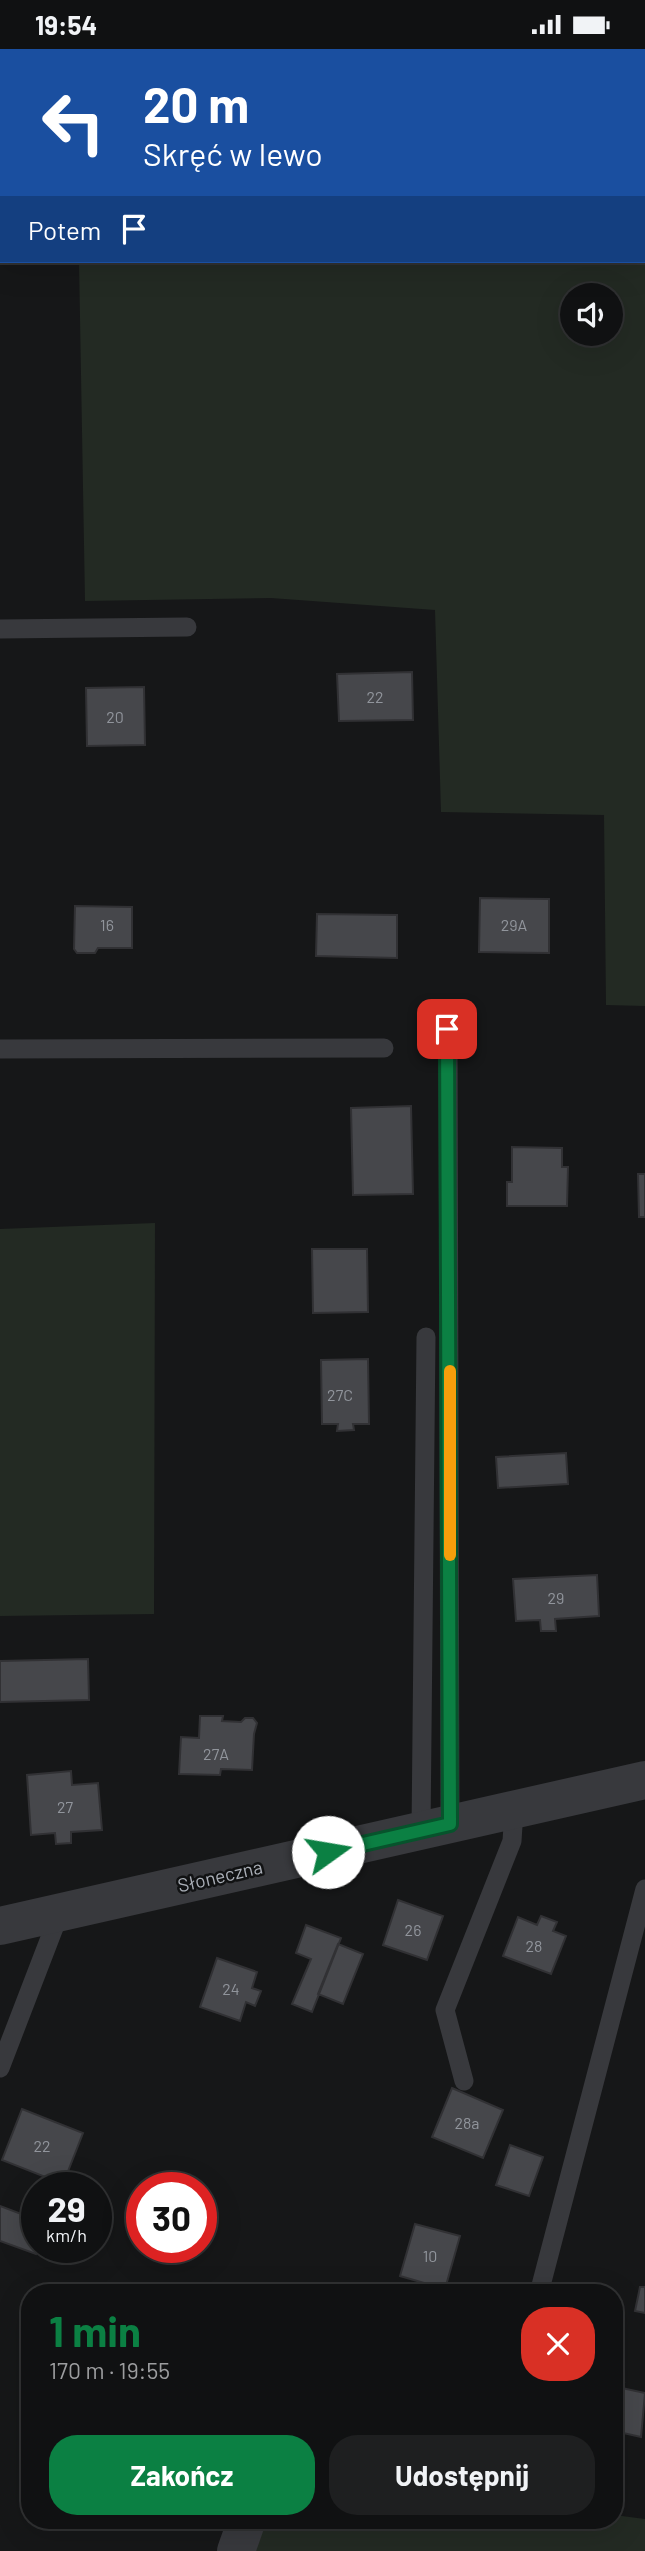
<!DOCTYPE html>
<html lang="pl">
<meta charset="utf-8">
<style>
:root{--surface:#101112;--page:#1e1f20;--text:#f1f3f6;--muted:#9c9d9f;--line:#303132;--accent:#0b8043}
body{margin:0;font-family:Barlow,sans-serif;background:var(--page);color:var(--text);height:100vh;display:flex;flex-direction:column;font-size:26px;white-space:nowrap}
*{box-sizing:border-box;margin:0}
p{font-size:23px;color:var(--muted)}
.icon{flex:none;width:38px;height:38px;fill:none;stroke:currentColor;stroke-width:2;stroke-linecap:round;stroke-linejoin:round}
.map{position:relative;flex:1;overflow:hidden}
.panel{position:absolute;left:21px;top:2235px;width:602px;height:245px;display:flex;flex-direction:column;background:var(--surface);border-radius:28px;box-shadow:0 7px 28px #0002,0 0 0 2px var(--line)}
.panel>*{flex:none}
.guide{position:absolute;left:0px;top:0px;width:646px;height:214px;box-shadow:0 7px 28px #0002,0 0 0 2px var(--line);background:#1a4fa0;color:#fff;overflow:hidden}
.tools{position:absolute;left:560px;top:234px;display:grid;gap:14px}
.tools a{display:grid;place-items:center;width:63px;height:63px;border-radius:50%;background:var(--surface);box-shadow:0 7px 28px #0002,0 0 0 2px var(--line);font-size:35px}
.speed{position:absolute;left:21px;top:2123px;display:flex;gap:14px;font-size:35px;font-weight:700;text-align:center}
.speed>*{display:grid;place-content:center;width:91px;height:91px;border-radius:50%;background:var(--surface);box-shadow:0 7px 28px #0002,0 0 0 2px var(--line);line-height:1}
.speed small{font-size:18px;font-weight:400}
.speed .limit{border:10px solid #d22;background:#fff;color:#111}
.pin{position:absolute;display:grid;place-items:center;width:60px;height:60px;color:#fff;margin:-30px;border-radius:14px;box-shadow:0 4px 10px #0006}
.me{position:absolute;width:77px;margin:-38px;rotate:77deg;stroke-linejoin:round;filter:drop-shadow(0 0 5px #0008)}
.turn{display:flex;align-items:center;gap:24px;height:147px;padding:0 28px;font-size:32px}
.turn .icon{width:91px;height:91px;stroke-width:2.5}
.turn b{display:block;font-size:49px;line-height:60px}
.then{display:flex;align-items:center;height:66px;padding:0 28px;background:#0003;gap:14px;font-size:26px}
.round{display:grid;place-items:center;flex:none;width:74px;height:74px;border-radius:28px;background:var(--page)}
.summary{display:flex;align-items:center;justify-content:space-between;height:119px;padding:0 28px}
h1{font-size:42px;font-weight:700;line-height:52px;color:var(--accent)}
.cta{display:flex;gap:14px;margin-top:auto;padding:14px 28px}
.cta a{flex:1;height:80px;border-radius:28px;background:var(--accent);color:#fff;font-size:28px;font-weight:700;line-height:80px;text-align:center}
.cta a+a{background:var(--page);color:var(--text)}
.status{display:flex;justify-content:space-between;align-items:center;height:49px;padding:0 35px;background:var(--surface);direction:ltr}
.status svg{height:19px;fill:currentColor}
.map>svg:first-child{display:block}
.green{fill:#232a23;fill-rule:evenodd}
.building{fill:#46474b;stroke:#313134;stroke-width:2}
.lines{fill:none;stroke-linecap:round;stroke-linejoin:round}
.lane{stroke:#38393d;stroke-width:19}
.street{stroke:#38393d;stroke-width:38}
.route-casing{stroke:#07532c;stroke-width:18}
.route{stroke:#0b8043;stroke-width:12}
.slow{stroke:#f59e0b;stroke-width:12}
.labels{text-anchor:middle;stroke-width:5;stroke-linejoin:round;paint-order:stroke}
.number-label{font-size:16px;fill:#91959c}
.street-label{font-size:19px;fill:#aaafb7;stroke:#111213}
</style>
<div class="status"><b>19:54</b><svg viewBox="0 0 49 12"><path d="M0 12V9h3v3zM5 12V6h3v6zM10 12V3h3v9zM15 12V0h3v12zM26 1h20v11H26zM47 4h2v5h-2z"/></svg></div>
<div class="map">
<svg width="645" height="2502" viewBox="0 0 645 2502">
<rect width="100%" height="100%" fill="#161718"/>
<path class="green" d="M 75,0 L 645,0 L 645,957 L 606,956 L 604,766 L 441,763 L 435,561 L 271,549 L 85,552 L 79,212 L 644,212 L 644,2 ZM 572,247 L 611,247 L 611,285 L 572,285 Z
M 155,1174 L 154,1565 L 0,1567 L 0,1180 Z
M 614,2466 L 645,2470 L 645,2502 L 253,2502 L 265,2471 L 614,2471 Z"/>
<path class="building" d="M 412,623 L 413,671 L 339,672 L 337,625 Z
M 144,638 L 145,696 L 87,697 L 86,639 Z
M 480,849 L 549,850 L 549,904 L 479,903 Z
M 75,857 L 132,858 L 132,899 L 98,899 L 95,904 L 77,904 L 74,900 Z
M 317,865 L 397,866 L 397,909 L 316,907 Z
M 411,1057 L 413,1145 L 353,1146 L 351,1059 Z
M 512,1098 L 562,1099 L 562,1118 L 568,1118 L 567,1157 L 507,1157 L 507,1133 L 512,1133 Z
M 638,1125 L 645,1125 L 645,1168 L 639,1168 Z
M 312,1200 L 367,1200 L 368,1263 L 313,1264 Z
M 368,1310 L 369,1375 L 353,1375 L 354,1381 L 337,1382 L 338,1375 L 322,1375 L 321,1311 Z
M 566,1404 L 568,1435 L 498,1439 L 496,1408 Z
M 597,1526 L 599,1567 L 555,1570 L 556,1582 L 541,1582 L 540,1571 L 516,1572 L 513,1530 Z
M 88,1610 L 89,1651 L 0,1653 L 0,1612 Z
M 200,1667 L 223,1667 L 222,1672 L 241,1673 L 245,1669 L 253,1669 L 257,1674 L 254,1685 L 252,1721 L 221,1720 L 220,1726 L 179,1725 L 181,1688 L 199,1689 Z
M 71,1722 L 72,1736 L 98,1734 L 102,1781 L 71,1783 L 71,1794 L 56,1795 L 55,1784 L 31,1786 L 27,1726 Z
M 398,1851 L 443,1867 L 427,1911 L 383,1896 Z
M 541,1867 L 557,1873 L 553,1882 L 566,1887 L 551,1925 L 503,1907 L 518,1868 L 537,1876 Z
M 306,1876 L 341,1889 L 312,1963 L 292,1955 L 311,1910 L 296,1904 Z
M 338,1895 L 363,1905 L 343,1955 L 318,1945 Z
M 217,1909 L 257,1923 L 252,1939 L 261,1942 L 255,1957 L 246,1953 L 240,1972 L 200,1958 Z
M 452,2039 L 503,2061 L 483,2109 L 432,2088 Z
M 22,2060 L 83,2084 L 63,2135 L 2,2111 Z
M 510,2096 L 543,2108 L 529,2147 L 496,2136 Z
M 0,2157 L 37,2171 L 37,2198 L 39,2198 L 36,2205 L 0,2192 Z
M 415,2175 L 460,2187 L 445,2240 L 400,2227 Z
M 640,2238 L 645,2238 L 645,2264 L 635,2262 Z
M 614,2332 L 624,2334 L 622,2339 L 645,2344 L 641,2388 L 614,2382 Z"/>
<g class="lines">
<path class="lane" d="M 0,580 L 187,578
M 448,980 L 450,1775
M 0,1000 L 384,999
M 421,1782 L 426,1288
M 0,2019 L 60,1863
M 464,2032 L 445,1961 L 512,1792 L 514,1761
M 539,2244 L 645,1840"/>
<path class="street" d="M 0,1877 L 645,1731
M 236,2502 L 247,2471"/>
</g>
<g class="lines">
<g class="route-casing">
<path id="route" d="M 328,1803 L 450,1775 L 447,980"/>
</g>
<use href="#route" class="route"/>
<path class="slow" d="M 450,1322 L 450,1506"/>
</g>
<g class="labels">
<g class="number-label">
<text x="375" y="654">22</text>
<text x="115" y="674">20</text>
<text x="107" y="882">16</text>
<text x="514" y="882">29A</text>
<text x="340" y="1352">27C</text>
<text x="556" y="1555">29</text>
<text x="216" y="1711">27A</text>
<text x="65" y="1764">27</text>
<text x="413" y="1887">26</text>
<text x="534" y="1903">28</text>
<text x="231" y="1946">24</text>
<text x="467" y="2080">28a</text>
<text x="42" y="2103">22</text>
<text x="430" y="2213">10</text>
</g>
<g class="street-label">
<text transform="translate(220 1827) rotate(-13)" y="7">Słoneczna</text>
</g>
</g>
</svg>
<div class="tools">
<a><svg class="icon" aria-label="sound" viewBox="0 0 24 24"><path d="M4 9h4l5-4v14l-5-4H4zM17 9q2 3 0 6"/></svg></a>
</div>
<div class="speed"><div>29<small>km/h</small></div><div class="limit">30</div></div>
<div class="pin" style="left:447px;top:980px;background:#d93025"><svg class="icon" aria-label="arrive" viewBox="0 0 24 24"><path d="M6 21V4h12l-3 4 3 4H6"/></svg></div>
<svg class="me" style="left:328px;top:1803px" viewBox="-20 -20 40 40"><circle r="19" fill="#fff"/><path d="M0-13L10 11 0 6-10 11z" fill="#0b8043"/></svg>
<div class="guide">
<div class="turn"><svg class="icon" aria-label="left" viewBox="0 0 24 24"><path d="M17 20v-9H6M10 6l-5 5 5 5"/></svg><div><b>20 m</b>Skręć w lewo</div></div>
<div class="then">Potem<svg class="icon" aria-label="arrive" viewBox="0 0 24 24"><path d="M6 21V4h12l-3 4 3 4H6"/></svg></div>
</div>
<section class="panel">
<div class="summary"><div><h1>1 min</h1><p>170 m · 19:55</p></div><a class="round" style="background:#d93025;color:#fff"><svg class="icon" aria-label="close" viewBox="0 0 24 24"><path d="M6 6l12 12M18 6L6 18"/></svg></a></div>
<div class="cta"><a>Zakończ</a><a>Udostępnij</a></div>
</section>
</div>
